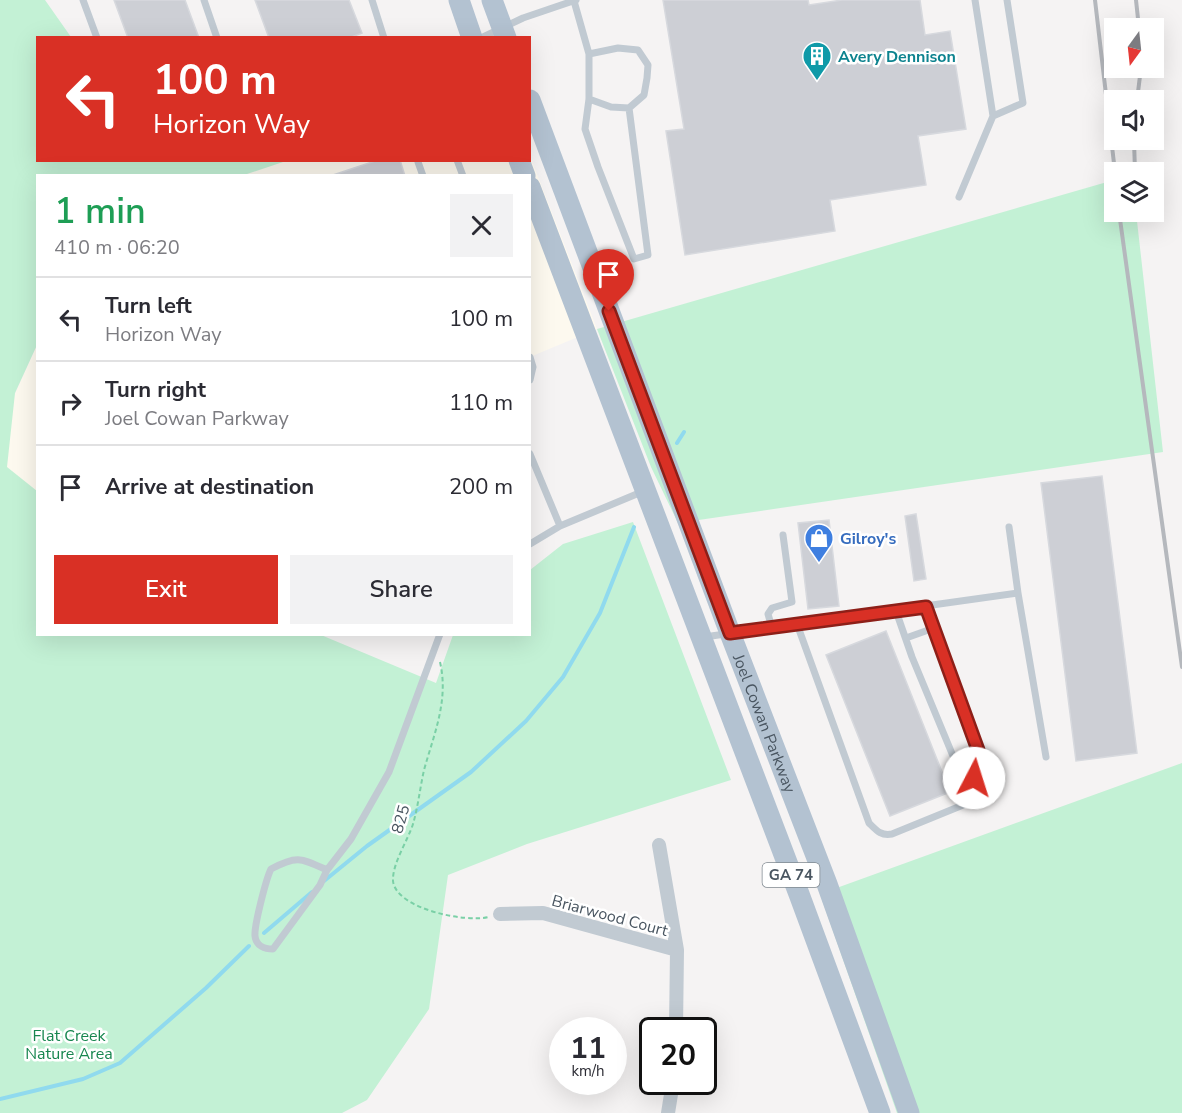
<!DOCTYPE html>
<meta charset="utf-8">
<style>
:root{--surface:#fff;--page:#f2f2f3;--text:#2b2b33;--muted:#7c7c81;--line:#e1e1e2;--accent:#d93025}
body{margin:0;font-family:"Nunito Sans",sans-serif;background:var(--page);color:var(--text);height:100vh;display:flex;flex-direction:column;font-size:22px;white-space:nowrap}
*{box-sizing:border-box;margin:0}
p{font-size:20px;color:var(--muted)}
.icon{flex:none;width:33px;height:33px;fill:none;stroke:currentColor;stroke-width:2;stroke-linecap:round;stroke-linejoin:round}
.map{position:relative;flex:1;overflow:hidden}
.drawer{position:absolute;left:36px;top:174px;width:495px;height:462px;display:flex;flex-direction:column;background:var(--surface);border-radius:0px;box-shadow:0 6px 24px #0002}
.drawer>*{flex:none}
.guide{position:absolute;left:36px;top:36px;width:495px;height:126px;border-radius:0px;box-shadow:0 6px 24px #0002;background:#d93025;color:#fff;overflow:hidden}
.needle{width:39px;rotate:195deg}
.buttons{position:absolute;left:1104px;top:18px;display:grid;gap:12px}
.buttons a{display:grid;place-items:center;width:60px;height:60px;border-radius:0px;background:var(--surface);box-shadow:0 6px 24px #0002;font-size:30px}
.speed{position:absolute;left:549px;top:1017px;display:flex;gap:12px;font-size:30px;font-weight:700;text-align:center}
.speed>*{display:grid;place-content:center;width:78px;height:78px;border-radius:50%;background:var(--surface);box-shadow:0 6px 24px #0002;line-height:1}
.speed small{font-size:15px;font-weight:400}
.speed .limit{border:3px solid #111;border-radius:9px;background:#fff;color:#111}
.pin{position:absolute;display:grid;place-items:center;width:51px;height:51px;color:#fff;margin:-62px -26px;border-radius:50% 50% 50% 0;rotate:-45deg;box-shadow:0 0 6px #0007}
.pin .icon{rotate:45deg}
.me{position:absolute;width:66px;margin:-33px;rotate:5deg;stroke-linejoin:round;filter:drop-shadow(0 0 4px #0008)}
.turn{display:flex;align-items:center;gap:21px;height:126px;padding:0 18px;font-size:27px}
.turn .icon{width:78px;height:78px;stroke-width:2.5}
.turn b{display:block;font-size:42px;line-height:51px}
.round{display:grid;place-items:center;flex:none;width:63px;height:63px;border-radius:0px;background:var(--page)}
.summary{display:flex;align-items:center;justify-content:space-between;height:102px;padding:0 18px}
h1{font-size:36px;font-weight:600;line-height:45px;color:#1e9e55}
.action{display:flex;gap:12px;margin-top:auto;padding:12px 18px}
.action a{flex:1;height:69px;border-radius:0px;background:var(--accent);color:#fff;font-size:24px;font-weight:600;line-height:69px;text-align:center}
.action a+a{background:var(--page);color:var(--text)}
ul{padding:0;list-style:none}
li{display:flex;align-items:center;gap:18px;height:84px;padding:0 18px;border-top:2px solid var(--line)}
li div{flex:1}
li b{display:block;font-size:22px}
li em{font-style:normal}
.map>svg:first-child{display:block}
.commercial{fill:#fdf9ef}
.green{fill:#c3f1d5}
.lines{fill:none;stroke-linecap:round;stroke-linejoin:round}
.stream{stroke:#90daee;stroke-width:4}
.building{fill:#cdcfd5;stroke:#d7d9de;stroke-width:1.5}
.path{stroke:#7ad0a6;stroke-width:2;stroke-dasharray:4.5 3;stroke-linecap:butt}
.service{stroke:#c1cad2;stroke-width:7}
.minor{stroke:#c1cad2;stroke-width:14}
.primary{stroke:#b3c2d1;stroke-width:21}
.rail{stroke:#b5b8bd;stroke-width:4}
.route-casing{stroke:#8d1f18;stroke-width:15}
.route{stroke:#d93025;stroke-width:10}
.labels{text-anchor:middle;stroke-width:5;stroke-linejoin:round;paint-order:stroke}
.shield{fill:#fff;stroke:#808990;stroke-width:1.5}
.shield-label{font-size:15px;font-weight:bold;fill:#4a5661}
.culture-label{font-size:16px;font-weight:bold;fill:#0d838f;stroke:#fff;text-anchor:start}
.shop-label{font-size:16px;font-weight:bold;fill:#366cbe;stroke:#fff;text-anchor:start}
.street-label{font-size:16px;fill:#4a5661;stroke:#fff}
.park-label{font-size:16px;fill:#17864f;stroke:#fff}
</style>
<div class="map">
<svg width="1182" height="1113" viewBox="0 0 1182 1113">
<rect width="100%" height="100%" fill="#f5f3f3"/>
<path class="commercial" d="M 530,156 L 597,329 L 530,357 L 530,176 L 115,176 L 122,160 L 530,160 Z
M 37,345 L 37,519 L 0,506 L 0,427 Z"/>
<path class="green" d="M 0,0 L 45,0 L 71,37 L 38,38 L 38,160 L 286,161 L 244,175 L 38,176 L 37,345 L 15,393 L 7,467 L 37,491 L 38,634 L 321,635 L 436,683 L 453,635 L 530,634 L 530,570 L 563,544 L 633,522 L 731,780 L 527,844 L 448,875 L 429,1009 L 367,1100 L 342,1113 L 0,1113 Z
M 1114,180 L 1114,212 L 1136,212 L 1163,452 L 678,523 L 651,467 L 597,329 Z
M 1182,763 L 1182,1113 L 897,1113 L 820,894 Z"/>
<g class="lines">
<path class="stream" d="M 677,443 L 684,432
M 324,881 L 367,846 L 471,772 L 526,721 L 563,677 L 600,613 L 634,527
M 264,933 L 312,892
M 0,1099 L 83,1079 L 120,1063 L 206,988 L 249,946"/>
</g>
<path class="building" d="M 114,0 L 185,0 L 199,38 L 128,38 Z
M 255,0 L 349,0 L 362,33 L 349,38 L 269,38 Z
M 663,0 L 808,0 L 809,5 L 842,0 L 920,0 L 925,35 L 950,31 L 966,129 L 918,136 L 926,185 L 830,200 L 835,231 L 685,255 L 666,131 L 684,129 Z
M 378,160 L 400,160 L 405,176 L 330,176 Z
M 1102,476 L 1137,753 L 1076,761 L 1041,483 Z
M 916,514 L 926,579 L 914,581 L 905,516 Z
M 829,520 L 839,606 L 808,609 L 798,523 Z
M 886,631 L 950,792 L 890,816 L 826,655 Z"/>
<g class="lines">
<path class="path" d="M 440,662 C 449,700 434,734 424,770 C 420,788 418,807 413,824 C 408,840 392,864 393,881 C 396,909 466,923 489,917"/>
<path class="service" d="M 83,0 L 97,38
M 204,0 L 217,38
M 372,0 L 384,38
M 574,1 L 589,54 L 589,99 L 585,129 L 598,167 L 634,259 L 648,255 L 629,108 L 611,107 L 589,99
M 481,38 L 523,18 L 576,0
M 589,54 L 618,48 L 638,50 L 648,65 L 647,78 L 644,95 L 629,108
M 993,116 L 1023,103 L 1007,0
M 457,160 L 463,176
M 418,162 L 423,176
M 959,197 L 993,116 L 975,0
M 530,357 L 533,367 L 530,380
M 530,454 L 560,526
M 1009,527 L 1018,593
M 530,544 L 560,526 L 644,491
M 896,611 L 912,657 L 953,756 L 974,778
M 797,624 L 869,823 C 877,831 881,836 892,834 L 968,803 L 974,797 L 978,788 L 974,778 L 978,750 L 926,607
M 772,628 L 768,614 L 772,608 L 792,602 L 783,535
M 704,637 L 1018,593 L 1046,757
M 906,638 L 934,628
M 327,870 C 301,858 297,855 271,869 C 266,879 254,926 255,936 C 256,946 265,949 273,949 L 320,885 L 327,870 L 351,839 L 389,772 L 440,634"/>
<path class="minor" d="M 659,845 L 677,950 L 676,1030
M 500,914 L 543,913 L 677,950
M 668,1113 L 673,1082"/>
<g class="primary">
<path d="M 459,0 L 472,38"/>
<path d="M 492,0 L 506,38"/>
<path id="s1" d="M 530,100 L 730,633 L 827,884 L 909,1113"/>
<path d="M 519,160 L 525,176"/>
<path d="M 530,187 L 799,894 L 880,1113"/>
</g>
<path class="rail" d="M 1095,0 L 1115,172
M 1136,0 L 1139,28
M 1137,100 L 1141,68
M 1134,140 L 1135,172
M 1119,212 L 1182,667
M 1136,212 L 1136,217"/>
</g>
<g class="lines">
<g class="route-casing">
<path id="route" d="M 609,311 L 730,633 L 926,607 L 978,750 L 974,778"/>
</g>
<use href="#route" class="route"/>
</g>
<defs>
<g id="building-pin" transform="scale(1.5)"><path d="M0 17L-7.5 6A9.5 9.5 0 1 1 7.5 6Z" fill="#0f9aa8" stroke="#fff"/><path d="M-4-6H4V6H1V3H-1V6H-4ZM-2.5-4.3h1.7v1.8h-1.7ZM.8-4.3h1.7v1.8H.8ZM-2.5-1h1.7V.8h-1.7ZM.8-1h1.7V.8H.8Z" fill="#fff"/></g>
<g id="shop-pin" transform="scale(1.5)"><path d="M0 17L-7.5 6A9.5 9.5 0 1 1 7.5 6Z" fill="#3f7fe0" stroke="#fff"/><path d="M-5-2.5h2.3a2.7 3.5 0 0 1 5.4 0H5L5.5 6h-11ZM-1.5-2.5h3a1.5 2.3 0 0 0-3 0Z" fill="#fff"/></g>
</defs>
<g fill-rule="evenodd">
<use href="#building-pin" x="817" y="56"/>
<use href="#shop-pin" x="819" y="538"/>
</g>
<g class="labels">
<rect class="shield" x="762.5" y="863" width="57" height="24" rx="4.5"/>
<g class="shield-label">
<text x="791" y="880">GA 74</text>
</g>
<g class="culture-label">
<text x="838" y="62">Avery Dennison</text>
</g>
<g class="shop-label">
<text x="840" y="544">Gilroy's</text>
</g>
<g class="street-label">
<text dy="6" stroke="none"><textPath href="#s1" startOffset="666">Joel Cowan Parkway</textPath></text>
<text transform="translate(400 819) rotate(-74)" y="6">825</text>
<text transform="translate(610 915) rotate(15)" y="6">Briarwood Court</text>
</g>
<g class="park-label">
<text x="69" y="1041">Flat Creek<tspan x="69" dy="18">Nature Area</tspan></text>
</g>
</g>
</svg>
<div class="buttons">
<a><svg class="needle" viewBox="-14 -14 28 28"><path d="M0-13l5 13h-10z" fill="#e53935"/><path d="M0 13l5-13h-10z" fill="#7c7c81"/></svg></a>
<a><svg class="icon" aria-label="sound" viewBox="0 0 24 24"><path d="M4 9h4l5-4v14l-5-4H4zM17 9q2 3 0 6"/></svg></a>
<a><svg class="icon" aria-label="layers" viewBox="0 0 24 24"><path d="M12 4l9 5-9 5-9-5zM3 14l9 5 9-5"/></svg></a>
</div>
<div class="speed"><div>11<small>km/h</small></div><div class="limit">20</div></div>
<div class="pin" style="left:609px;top:311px;background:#d93025"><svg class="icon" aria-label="arrive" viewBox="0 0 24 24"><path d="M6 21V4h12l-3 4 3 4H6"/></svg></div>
<svg class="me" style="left:974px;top:778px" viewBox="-20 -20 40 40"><circle r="19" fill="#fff"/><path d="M0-13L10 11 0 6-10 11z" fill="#d93025"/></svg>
<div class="guide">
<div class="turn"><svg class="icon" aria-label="left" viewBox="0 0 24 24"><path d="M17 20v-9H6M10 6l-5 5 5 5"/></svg><div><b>100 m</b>Horizon Way</div></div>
</div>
<section class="drawer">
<div class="summary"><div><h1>1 min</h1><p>410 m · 06:20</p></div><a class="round"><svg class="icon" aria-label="close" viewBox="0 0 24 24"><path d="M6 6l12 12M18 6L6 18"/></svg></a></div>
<ul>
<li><svg class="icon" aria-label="left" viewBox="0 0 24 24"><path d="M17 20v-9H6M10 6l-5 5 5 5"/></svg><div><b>Turn left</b><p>Horizon Way</p></div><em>100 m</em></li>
<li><svg class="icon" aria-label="right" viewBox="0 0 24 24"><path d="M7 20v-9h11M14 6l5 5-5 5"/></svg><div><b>Turn right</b><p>Joel Cowan Parkway</p></div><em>110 m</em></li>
<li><svg class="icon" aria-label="arrive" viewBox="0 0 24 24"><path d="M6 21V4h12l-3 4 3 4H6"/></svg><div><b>Arrive at destination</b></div><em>200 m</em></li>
</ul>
<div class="action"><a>Exit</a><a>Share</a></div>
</section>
</div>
